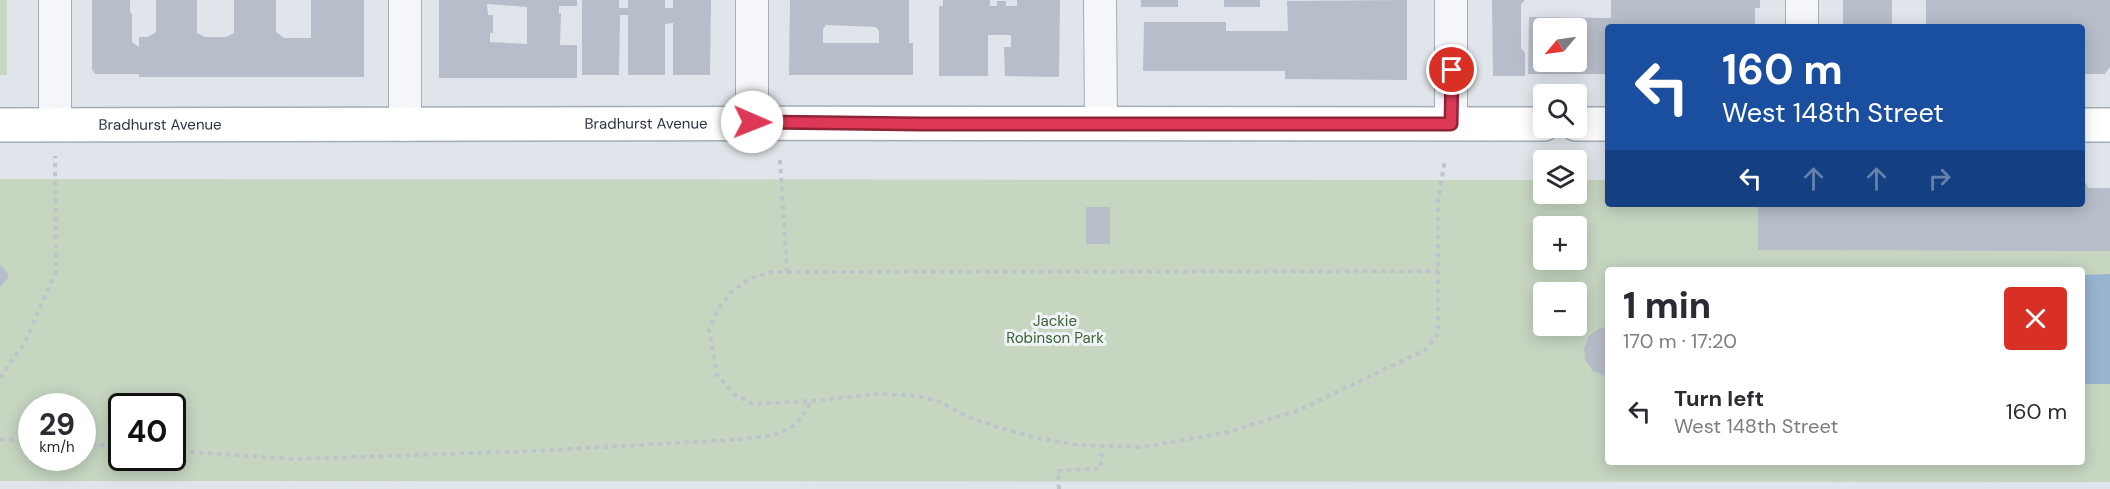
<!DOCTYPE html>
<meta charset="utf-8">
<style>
:root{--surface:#fff;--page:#f2f2f3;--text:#2b2b33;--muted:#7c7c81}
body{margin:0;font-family:"DM Sans",sans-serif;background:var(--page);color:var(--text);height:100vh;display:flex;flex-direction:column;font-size:22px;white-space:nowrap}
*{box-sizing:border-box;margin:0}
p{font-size:20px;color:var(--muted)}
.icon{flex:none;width:33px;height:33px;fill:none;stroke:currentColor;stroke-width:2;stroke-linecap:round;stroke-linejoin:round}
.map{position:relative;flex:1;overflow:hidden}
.sheet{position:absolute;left:1605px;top:267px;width:480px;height:198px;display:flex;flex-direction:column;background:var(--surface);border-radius:6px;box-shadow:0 3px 15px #0003}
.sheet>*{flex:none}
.banner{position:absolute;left:1605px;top:24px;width:480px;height:183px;border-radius:6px;box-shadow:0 3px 15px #0003;background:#1a4fa0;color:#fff;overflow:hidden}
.needle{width:39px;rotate:241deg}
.fabs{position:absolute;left:1533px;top:18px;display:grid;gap:12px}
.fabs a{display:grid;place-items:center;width:54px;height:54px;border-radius:6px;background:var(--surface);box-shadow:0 3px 15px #0003;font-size:30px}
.speed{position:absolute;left:18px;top:393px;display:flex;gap:12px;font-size:30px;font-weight:700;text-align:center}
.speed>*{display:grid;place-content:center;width:78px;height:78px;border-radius:50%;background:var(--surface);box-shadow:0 3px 15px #0003;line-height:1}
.speed small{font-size:15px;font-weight:400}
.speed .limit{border:3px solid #111;border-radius:9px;background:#fff;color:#111}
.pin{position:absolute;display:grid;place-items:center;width:51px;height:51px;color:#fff;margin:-26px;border:3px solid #fff;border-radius:50%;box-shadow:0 2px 6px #0007}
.me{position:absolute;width:66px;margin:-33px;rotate:91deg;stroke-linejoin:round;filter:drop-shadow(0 0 4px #0008)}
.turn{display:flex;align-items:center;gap:21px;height:126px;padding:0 18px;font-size:27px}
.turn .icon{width:78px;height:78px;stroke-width:2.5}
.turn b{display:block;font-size:42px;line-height:51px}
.lanes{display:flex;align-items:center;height:57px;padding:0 18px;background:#0003;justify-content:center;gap:30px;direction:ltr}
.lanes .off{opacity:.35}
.round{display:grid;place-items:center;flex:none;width:63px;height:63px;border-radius:6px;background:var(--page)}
.head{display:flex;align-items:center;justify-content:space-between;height:102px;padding:0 18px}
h1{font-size:36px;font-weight:800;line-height:45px}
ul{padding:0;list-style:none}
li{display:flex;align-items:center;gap:18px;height:84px;padding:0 18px}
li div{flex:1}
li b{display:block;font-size:22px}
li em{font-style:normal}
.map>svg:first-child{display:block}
.green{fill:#c6d6c1;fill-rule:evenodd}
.water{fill:#98b4cf}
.building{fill:#b7bec9;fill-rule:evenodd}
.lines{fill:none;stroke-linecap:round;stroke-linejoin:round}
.street-casing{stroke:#a5acb6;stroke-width:34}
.secondary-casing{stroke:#a5acb6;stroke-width:36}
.path{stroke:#bfc3ca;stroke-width:4;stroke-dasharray:4.5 4.5;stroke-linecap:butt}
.street{stroke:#f4f6f9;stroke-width:32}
.secondary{stroke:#fff;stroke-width:33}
.route-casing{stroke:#902437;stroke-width:15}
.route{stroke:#dd3855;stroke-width:10}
.labels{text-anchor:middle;stroke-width:6;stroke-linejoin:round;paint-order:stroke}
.street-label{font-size:15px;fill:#273244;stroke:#f0f4f8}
.park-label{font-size:15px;fill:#3d6233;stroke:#f0f4f8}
</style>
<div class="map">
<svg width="2110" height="489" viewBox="0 0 2110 489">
<rect width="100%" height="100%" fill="#e0e5eb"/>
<path class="green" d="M 0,0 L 7,0 L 7,75 L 0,75 Z
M 0,179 L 1543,180 L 1544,194 L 1576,194 L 1577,180 L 1608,180 L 1608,204 L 2082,204 L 2110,189 L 2110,482 L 0,481 ZM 1544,226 L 1576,226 L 1576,260 L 1544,260 ZM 1608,270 L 2082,270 L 2082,462 L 1608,462 ZM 1544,292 L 1576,292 L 1576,326 L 1544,326 ZM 32,406 L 82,406 L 82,458 L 32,458 ZM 122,406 L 172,406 L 172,458 L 122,458 Z"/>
<path class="water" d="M 2110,274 L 2110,384 L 2082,384 L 2082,275 Z"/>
<path class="building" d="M 92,0 L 130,0 L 130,12 L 132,14 L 132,42 L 139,47 L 139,37 L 148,37 L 156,32 L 156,0 L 197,0 L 197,33 L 205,37 L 226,37 L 234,33 L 234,0 L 276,0 L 276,32 L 284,38 L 311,38 L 311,0 L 364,0 L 364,77 L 139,77 L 139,74 L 95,74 L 92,69 Z
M 439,0 L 577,0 L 577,6 L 559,6 L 559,14 L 561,13 L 560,45 L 577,45 L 577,78 L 439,78 ZM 487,4 L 527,7 L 527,44 L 490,42 L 490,33 L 493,33 L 493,15 L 488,15 Z
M 582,0 L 619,0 L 619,8 L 628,8 L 628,0 L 665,0 L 665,8 L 673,8 L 673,0 L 711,0 L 710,75 L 673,75 L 673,23 L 665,24 L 665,75 L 628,75 L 628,15 L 620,15 L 619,75 L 582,75 Z
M 790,0 L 909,0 L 909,43 L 913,43 L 913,75 L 789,75 ZM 826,25 L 876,27 L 879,31 L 879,43 L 823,43 L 823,29 Z
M 943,0 L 990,0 L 990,6 L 997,6 L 997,1 L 1006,1 L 1006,6 L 1017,6 L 1017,0 L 1060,0 L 1059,77 L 1005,76 L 1004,47 L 1011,47 L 1011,35 L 988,35 L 988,76 L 939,76 L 939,6 L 943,6 Z
M 1141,0 L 1178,0 L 1178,7 L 1141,7 Z
M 1224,0 L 1260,0 L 1260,7 L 1224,7 Z
M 1407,0 L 1407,80 L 1285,79 L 1285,71 L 1143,71 L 1144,22 L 1226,22 L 1226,31 L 1288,31 L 1287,1 Z
M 1492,0 L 1525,0 L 1521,4 L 1521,48 L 1525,53 L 1525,76 L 1493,76 Z
M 1611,0 L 1760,0 L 1760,8 L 1755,8 L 1755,25 L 1760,25 L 1760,27 L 1608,27 L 1608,74 L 1528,74 L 1529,17 L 1611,18 ZM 1544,28 L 1576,28 L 1576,62 L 1544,62 Z
M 1843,0 L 1892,0 L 1892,27 L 1843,27 Z
M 1926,0 L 2110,0 L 2110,67 L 2105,74 L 2082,74 L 2082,27 L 1926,27 Z
M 2086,183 L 2088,188 L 2110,188 L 2110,251 L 1758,250 L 1758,204 L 2082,204 L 2082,184 Z
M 1086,207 L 1110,207 L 1110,244 L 1086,244 Z
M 0,264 L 8,273 L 8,278 L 0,287 Z
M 1608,327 L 1608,376 L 1605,376 L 1593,371 L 1585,360 L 1584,348 L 1589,336 L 1600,328 Z"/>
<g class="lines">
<g class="street-casing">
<path id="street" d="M 55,0 L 55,125
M 405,0 L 405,125
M 1100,0 L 1101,124
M 1802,0 L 1802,27
M 752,122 L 752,0
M 1451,124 L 1451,0"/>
</g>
<g class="secondary-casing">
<g id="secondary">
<path d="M 1576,124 L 1608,124"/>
<path id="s1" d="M 0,125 C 515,124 1029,122 1544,124"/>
<path d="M 2082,125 L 2110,125"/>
</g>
</g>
<path class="path" d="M 780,160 L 787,272 L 771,272 L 749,279 L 731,292 L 718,310 L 709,329 L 717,375 L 734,394 L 753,404 L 811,401 L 876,394 L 907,395 L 936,400 L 966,416 L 994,426 L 1037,438 L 1078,445 L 1142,447 L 1225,433 L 1297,411 L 1425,350 L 1438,334 L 1438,201 L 1445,160
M 787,272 L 1438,271
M 0,378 L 25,342 L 56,271 L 55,156
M 0,439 L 32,441
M 82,444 L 122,447
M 172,451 L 294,459 L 535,451 L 745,439 C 778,435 796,434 811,401
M 1059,489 L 1058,471 L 1101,468 L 1102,447"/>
<use href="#street" class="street"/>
<use href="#secondary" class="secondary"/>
</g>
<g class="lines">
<g class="route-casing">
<path id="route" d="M 752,122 L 921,124 L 1451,124 L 1452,70"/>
</g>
<use href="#route" class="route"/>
</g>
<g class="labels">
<g class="street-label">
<text dy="5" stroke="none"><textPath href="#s1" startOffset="646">Bradhurst Avenue</textPath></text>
<text dy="5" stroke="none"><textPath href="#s1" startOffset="160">Bradhurst Avenue</textPath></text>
</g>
<g class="park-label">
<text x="1055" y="326">Jackie<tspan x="1055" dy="17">Robinson Park</tspan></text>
</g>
</g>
</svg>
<div class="fabs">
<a><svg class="needle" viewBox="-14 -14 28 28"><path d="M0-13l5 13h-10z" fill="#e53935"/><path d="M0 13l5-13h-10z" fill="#7c7c81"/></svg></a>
<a><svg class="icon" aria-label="search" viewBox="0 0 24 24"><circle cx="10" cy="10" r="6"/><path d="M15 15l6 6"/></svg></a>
<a><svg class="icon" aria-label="layers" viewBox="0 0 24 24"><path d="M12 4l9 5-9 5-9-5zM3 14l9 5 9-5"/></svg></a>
<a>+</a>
<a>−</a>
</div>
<div class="speed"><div>29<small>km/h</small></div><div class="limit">40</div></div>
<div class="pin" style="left:1452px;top:70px;background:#d93025"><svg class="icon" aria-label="arrive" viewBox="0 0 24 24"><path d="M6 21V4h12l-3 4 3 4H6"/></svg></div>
<svg class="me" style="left:752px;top:122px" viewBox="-20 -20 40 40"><circle r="19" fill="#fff"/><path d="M0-13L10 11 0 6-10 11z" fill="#dd3855"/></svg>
<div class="banner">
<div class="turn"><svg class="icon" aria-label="left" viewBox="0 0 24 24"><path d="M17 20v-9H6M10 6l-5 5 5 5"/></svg><div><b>160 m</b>West 148th Street</div></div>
<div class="lanes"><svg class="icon" aria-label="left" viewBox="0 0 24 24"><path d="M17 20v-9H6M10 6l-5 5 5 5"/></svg><svg class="icon off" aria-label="ahead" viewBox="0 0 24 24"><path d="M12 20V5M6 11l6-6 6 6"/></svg><svg class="icon off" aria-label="ahead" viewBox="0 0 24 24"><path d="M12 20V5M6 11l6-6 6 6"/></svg><svg class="icon off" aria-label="right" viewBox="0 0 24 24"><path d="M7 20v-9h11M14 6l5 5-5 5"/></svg></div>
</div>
<section class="sheet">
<div class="head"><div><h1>1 min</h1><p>170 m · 17:20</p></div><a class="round" style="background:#d93025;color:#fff"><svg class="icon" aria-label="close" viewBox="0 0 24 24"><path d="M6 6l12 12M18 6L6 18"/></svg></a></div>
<ul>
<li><svg class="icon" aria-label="left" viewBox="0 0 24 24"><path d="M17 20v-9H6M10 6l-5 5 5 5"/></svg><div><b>Turn left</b><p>West 148th Street</p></div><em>160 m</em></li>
</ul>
</section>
</div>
